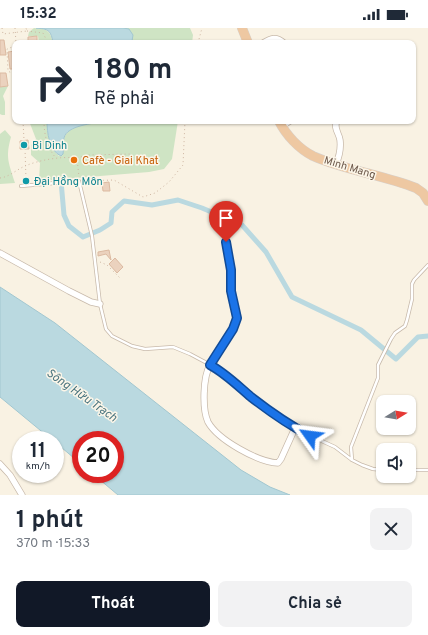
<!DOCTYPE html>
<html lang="vi">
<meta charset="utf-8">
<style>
:root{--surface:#fff;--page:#f2f2f3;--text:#1f2937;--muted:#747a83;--accent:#111827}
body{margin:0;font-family:Overpass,sans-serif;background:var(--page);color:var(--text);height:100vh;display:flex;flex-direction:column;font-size:15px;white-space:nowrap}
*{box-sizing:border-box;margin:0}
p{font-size:13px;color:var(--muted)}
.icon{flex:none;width:22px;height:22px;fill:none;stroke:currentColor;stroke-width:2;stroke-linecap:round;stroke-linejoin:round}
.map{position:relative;height:467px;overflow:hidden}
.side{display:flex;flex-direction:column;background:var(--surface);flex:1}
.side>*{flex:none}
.top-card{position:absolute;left:12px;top:12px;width:404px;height:84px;border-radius:8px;box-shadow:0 1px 3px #0004;background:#fff;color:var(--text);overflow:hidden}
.needle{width:26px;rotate:79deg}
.controls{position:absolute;left:376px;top:367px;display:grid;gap:8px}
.controls a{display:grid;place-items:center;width:40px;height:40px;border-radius:8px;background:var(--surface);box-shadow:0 1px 3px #0004;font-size:20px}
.speed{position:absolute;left:12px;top:403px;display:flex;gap:8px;font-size:20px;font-weight:700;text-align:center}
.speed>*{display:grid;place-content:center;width:52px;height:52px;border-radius:50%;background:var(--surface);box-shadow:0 1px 3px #0004;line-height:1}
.speed small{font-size:10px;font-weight:400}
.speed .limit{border:6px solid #d22;background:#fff;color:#111}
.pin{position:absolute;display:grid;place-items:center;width:34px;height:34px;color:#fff;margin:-41px -17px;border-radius:50% 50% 50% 0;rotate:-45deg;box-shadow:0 0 4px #0007}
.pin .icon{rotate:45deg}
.me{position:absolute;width:44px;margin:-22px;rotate:301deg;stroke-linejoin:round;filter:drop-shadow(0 0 3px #0008)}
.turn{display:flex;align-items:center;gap:14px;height:84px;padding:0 16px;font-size:18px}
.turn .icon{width:52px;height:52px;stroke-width:2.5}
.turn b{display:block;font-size:28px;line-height:34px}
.round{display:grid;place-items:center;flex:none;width:42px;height:42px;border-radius:8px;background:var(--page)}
.summary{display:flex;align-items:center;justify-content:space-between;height:68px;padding:0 16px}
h1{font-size:24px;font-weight:700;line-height:30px}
.button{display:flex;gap:8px;margin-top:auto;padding:8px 16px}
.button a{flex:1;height:46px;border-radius:8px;background:var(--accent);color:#fff;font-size:16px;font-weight:700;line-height:46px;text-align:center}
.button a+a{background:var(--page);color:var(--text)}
.status{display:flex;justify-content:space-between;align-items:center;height:28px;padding:0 20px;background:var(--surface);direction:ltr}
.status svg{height:11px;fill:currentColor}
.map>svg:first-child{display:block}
.green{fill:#cfe4c4}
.water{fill:#bad9e0;stroke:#a2c7d0}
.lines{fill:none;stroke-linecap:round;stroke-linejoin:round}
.canal{stroke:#bad9e0;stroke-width:5}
.building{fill:#ebd2be;stroke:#dcbaa1}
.service-casing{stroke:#c8baab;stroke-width:4}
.minor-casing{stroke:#c8baab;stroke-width:7}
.trunk-casing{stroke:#d6d1cd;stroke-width:10}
.path{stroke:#cfb6a2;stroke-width:1;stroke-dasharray:1 3;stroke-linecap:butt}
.service{stroke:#fff;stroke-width:2.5}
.minor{stroke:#fff;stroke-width:5.5}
.trunk{stroke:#eec8a2;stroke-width:9}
.route-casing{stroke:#114b97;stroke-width:10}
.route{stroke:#1a73e8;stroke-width:7}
.culture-dot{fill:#0f9aa8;stroke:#fcf6e9;stroke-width:1.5}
.food-dot{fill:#e8710a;stroke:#fcf6e9;stroke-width:1.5}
.labels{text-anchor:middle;stroke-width:3;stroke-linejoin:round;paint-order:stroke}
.culture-label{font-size:11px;fill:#0d838f;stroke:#fcf6e9;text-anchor:start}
.food-label{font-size:11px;fill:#c56008;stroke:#fcf6e9;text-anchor:start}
.street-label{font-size:11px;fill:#6e5a4c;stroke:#fcf6e9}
.water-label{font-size:12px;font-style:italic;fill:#49747f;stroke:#fcf6e9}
</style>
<div class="status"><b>15:32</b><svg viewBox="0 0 49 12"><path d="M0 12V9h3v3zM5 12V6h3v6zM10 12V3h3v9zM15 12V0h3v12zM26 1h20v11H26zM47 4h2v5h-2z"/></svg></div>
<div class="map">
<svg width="428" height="467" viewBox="0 0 428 467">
<rect width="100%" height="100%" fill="#f9f2e3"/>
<path class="green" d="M 34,0 C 47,1 50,2 53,15 L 39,15 L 38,8 L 28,8 L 29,4 Z
M 123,0 L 190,0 L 193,7 L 192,15 L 130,15 L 132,13 Z
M 8,58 L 3,68 L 5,74 L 5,87 L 2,87 L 0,86 L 0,59 Z
M 29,93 L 47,93 C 47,105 49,119 59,128 L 62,128 C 66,121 61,111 67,105 C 84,88 153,93 178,93 L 172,131 L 164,141 L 149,144 L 39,153 L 40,135 L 31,127 L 31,117 L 36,111 Z
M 5,102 L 11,109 C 5,130 9,135 15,155 L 0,156 L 0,106 Z"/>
<path class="water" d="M 36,0 L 123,0 L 129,1 L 133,7 L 132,13 L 130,15 L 53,15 C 51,2 48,1 36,0 Z
M 47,93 L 104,93 C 93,96 67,97 64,110 C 63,115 64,121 63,126 L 61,128 C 49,123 47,104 47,93 Z
M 0,259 L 55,295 L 241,442 L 270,459 L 290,467 L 118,467 L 93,446 L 115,446 L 115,412 L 81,412 L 81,436 L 55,414 L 55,412 L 52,412 L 0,369 Z"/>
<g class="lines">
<path class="canal" d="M 61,153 L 64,187 L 69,198 L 83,209 L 100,202 L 111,195 L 112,184 L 124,173 L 152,177 L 178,172 L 202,180 L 242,197 L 266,224 L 292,269 L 361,302 L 396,331 L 418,309 L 428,308"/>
</g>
<path class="building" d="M 37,8 L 37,15 L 28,15 L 28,9 Z
M 0,12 L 4,12 L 6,27 L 0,27 Z
M 15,23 L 15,41 L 10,41 L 8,24 Z
M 0,45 L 6,45 L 8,58 L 0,59 Z
M 28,112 L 29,121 L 20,121 L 20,113 Z
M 109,154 L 110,163 L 103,163 L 102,155 Z
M 109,222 L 111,232 L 106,226 L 98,228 L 98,224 Z
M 115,230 L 123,239 L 117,245 L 109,236 Z"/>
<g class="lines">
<g class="service-casing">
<path id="service" d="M 21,158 L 79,153 L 92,208 L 100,276 L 106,301 L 112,308 L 132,318 L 145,321 L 173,319 L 190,326 L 220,342 L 252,369 L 302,404 L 335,419 L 352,432 L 362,437 L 373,441 L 383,442
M 352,432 L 351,419 L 378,350 L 378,337 L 391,311 L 395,305 L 405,298 L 407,292 L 412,271 L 412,256 L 414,252 L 428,237
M 409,442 L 428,442"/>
</g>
<g class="minor-casing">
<path id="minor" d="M 263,15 C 271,10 276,8 284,15
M 282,98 L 290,93
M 336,136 C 339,129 341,120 340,112 C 339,105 333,100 337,93
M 226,214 C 228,223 230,231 231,241 C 232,249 230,257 232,265 C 233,274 238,283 236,292 C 234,307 217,323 210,337 C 203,349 202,381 208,394 C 218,412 258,434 278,435 L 281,431 L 295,400
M 0,225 L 69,263 L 91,274 L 100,276
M 0,436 L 10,447 L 22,467"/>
</g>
<g class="trunk-casing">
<path id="trunk" d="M 242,0 L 248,15
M 279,93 C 286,107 299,121 313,128 C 344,142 383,147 416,160 L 423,165 L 428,173"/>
</g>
<path class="path" d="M 2,0 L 3,6 L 27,3 L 26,0
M 15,0 L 16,15
M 27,3 L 43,5 L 48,15
M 198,15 L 202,0
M 15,18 L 7,21 L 8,43 L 15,47
M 23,93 L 24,112
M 44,93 C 44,106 47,120 56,130
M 25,121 L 26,152
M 77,130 L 89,127 L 131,126
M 0,150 C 9,149 16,142 25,138 C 39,132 62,128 77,130 L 79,149
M 83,153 L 114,152 L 143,169 L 155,165 L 169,154 L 183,137 L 185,93
M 100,234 L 107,237 L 121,251"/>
<use href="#service" class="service"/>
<use href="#minor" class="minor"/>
<use href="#trunk" class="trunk"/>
</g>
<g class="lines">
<g class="route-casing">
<path id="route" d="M 226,214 L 231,242 L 231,263 L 237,290 L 233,301 L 210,337 C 225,345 237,357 251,369 C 269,383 289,397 310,408"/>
</g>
<use href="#route" class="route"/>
</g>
<g class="culture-dot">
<circle cx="24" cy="117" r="4"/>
<circle cx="26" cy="153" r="4"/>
</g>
<circle class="food-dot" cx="74" cy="132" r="4"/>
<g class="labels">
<g class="culture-label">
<text x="32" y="121">Bi Dinh</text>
<text x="34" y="157">Đại Hồng Môn</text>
</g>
<g class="food-label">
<text x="82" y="136">Cafè - Giai Khat</text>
</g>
<g class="street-label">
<text transform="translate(350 139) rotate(17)" y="4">Minh Mang</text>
</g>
<g class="water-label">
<text transform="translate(82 367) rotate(35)" y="4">Sông Hữu Trạch</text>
</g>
</g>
</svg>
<div class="controls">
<a><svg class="needle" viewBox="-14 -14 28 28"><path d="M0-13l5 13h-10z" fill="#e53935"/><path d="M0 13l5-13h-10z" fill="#747a83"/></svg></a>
<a><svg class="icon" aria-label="sound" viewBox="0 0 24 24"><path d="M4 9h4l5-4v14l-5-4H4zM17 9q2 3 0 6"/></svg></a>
</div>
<div class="speed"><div>11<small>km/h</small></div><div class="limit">20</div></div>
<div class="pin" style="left:226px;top:214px;background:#d93025"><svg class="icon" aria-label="arrive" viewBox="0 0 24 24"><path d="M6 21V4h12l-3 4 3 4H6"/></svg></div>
<svg class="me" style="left:310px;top:408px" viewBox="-20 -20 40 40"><path d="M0-17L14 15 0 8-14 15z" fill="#1a73e8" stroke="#fff" stroke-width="4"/></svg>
<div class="top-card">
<div class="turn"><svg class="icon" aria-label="right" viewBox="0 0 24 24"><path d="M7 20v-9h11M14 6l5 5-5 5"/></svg><div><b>180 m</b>Rẽ phải</div></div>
</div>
</div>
<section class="side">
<div class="summary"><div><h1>1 phút</h1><p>370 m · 15:33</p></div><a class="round"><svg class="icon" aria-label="close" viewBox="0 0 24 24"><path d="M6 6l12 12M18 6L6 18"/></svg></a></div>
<div class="button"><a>Thoát</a><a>Chia sẻ</a></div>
</section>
